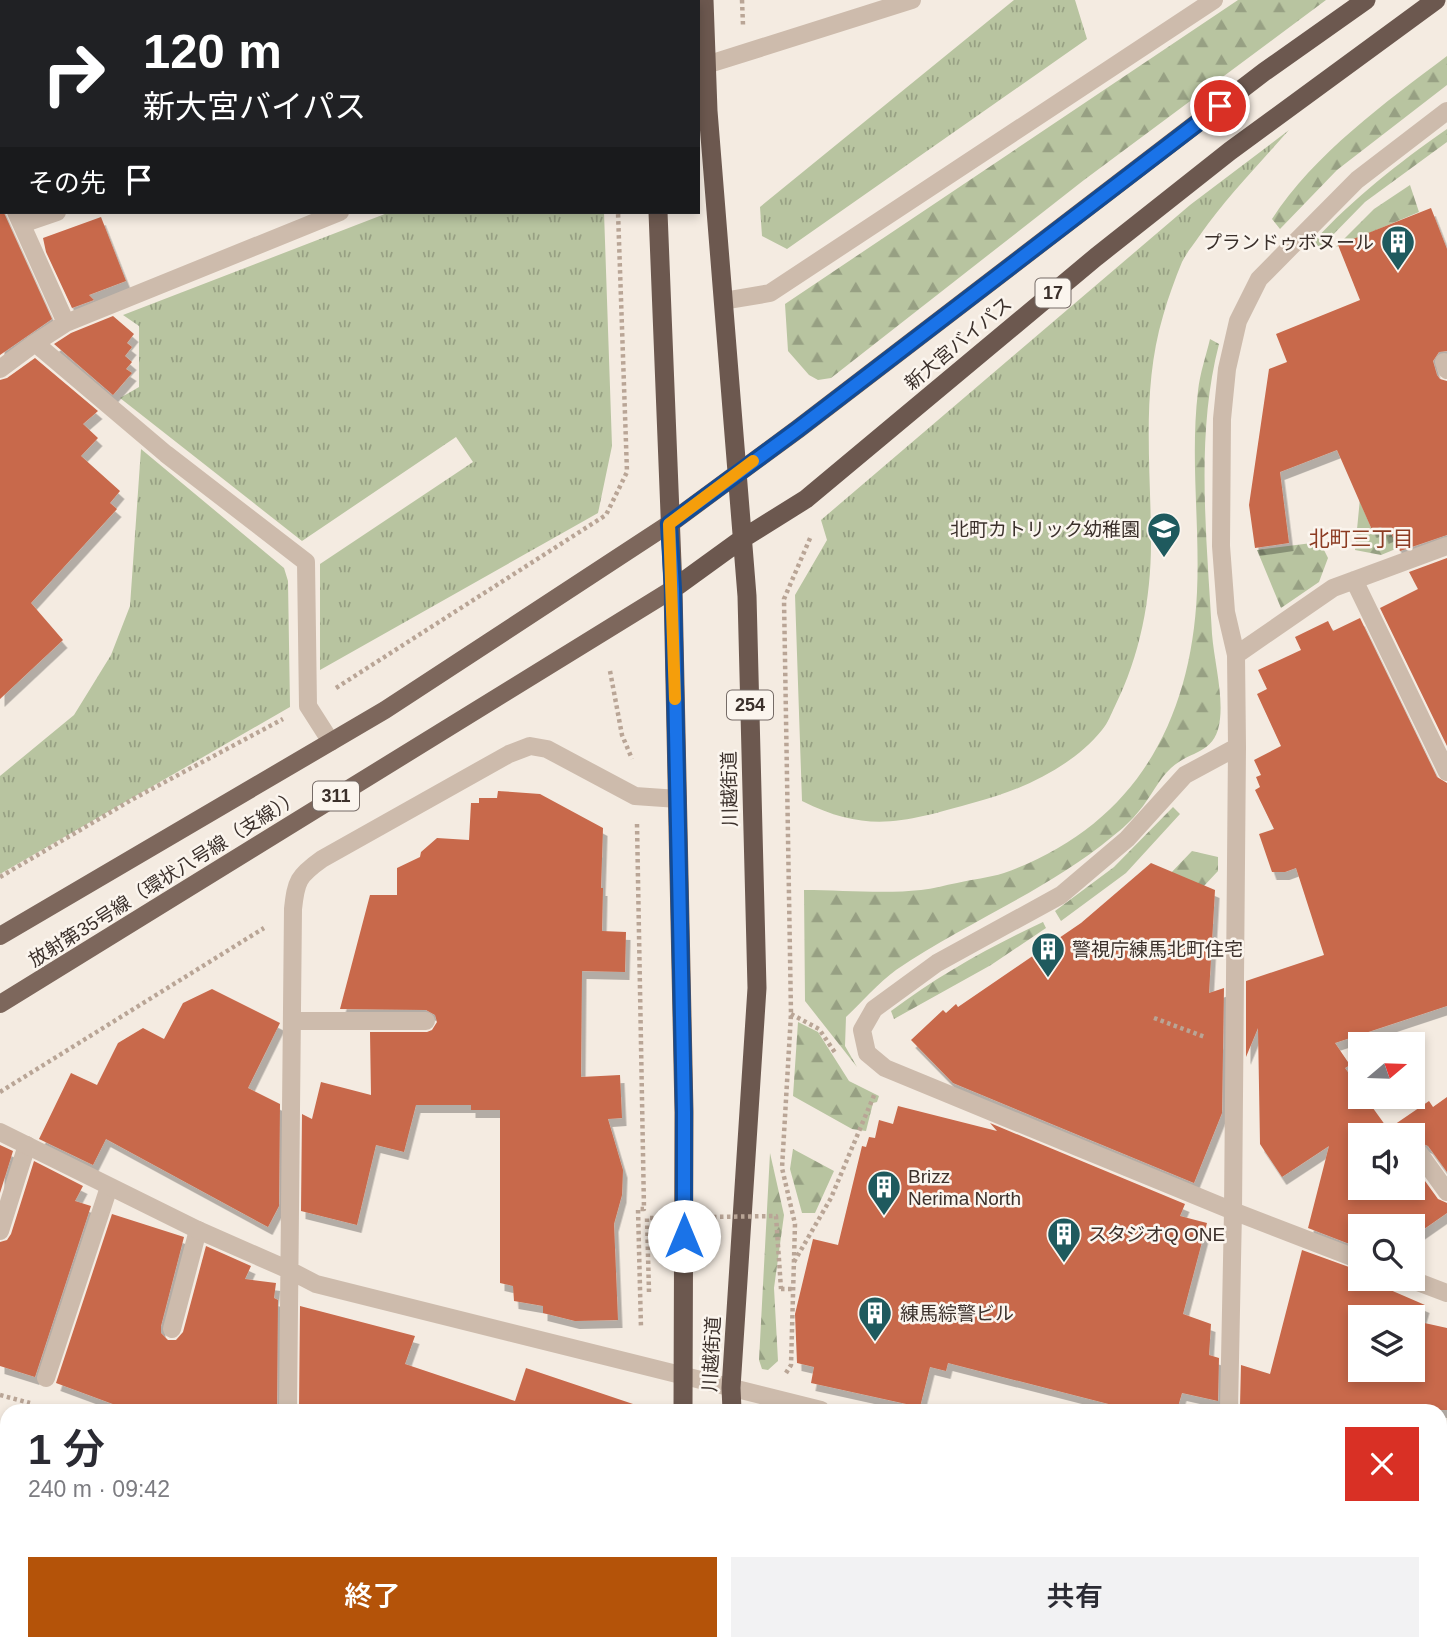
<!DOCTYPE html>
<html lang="ja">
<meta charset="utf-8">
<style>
:root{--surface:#fff;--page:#f2f2f3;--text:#2b2b33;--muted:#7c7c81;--accent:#b45309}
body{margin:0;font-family:Arial,"Noto Sans JP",sans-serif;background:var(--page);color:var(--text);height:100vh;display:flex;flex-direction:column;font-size:26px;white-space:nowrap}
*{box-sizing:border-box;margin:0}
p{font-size:23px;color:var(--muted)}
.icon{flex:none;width:38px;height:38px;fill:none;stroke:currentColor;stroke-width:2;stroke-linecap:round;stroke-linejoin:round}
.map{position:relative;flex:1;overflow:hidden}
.details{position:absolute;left:0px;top:1404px;width:1447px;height:247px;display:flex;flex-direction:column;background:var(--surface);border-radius:21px 21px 0 0;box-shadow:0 4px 10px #0003}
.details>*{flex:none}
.hud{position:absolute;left:0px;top:0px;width:700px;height:214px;box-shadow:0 4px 10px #0003;background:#202124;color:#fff;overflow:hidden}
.needle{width:46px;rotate:71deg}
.controls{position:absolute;left:1348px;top:1032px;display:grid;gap:14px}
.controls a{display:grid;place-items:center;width:77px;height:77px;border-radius:0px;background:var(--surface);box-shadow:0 4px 10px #0003;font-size:35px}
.pin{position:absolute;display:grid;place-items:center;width:60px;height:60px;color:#fff;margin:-30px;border:4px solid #fff;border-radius:50%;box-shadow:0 2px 7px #0007}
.me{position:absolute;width:77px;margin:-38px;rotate:0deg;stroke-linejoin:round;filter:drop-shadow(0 0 5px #0008)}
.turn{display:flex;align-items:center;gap:24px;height:147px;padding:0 28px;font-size:32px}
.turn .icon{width:91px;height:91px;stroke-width:2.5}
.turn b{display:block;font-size:49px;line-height:60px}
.then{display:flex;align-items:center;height:66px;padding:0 28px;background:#0003;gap:14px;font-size:26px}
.round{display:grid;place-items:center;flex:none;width:74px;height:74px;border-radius:0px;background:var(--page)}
.summary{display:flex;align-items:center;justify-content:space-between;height:119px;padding:0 28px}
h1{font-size:42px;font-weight:600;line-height:52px}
.action{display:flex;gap:14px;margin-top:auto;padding:14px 28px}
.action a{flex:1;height:80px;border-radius:0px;background:var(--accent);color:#fff;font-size:28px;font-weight:600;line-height:80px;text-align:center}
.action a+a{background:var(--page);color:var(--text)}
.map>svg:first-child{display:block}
.grass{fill:url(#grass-tufts)}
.forest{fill:url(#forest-firs)}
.building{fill:#c8694b;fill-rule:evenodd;filter:url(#shadow)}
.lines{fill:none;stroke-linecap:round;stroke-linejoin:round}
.path{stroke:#b9a596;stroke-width:4.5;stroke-dasharray:3.5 3.5;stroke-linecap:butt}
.service{stroke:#cdbbac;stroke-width:18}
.minor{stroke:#cdbbac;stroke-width:18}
.primary{stroke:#7d675c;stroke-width:18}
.trunk{stroke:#6c584f;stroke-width:19}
.path-bridge{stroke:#b9a596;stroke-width:4.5;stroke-dasharray:3.5 3.5;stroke-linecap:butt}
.route-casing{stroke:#114b97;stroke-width:18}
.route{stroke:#1a73e8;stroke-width:12}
.slow{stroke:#f59e0b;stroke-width:12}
.labels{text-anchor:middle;stroke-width:5;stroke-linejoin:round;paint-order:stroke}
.shield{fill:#fbf5ee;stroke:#756b66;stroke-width:2}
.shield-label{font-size:18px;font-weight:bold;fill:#3b302b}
.poi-label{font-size:19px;fill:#3b302b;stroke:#fbf5ee;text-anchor:start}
.street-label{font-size:19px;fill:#3b302b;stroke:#fbf5ee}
.neighbourhood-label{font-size:21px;fill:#8c3b22;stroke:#fbf5ee}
</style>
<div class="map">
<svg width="1447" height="1649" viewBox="0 0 1447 1649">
<defs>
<pattern id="grass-tufts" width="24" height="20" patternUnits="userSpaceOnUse" patternTransform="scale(1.75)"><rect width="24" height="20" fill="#b8c4a0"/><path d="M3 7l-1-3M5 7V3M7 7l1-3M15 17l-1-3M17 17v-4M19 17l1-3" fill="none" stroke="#97a083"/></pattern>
<pattern id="forest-firs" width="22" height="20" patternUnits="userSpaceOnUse" patternTransform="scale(1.75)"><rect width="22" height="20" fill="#b8c4a0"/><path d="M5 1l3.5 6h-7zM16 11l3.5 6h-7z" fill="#97a083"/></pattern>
<filter id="shadow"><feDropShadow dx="4.5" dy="8" stdDeviation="0" flood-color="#0004"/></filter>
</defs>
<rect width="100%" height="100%" fill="#f4ebe1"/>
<path class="grass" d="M 1014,0 L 1075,0 L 1087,39 L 787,249 L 762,236 L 760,207 Z
M 1289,130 C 1259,164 1226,198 1200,235 C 1194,244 1187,252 1182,262 C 1175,279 1168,298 1163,316 C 1141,390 1151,467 1151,543 C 1151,599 1140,656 1115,706 C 1111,714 1108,723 1102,730 C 1072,767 1022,790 976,802 C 907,821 870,835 802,801 L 795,595 L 827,540 L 821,520 L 1190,205 Z
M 390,212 L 604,212 L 612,446 L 598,513 L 320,670 L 320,564 L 473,462 L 456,437 L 302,541 L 120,398 L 139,387 L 139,326 L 123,315 Z
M 141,449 L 284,568 L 288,581 L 290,707 L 0,874 L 0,776 L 74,715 L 111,655 L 130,606 Z
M 1246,1643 L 1373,1643 L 1373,1649 L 1246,1649 Z"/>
<path class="forest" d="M 1238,0 L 1326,0 L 1084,180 L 831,378 L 818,380 L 809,375 L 788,351 L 785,304 Z
M 1447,56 L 1447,85 L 1337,170 L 1280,229 L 1272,219 C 1314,154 1386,102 1447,56 Z
M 1447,129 L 1447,142 L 1365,202 L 1320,248 L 1313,242 C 1355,197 1397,164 1447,129 Z
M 1410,185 L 1419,212 L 1336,247 L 1374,209 Z
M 1210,339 L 1219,344 C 1195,436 1207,540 1212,634 C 1214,660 1223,693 1220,719 C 1216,755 1192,749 1171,768 C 1158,780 1151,797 1139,811 C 1132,820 1122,829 1113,836 C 1047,891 966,922 896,970 C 878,983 862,1002 846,1017 L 845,1046 L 857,1067 L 805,1001 L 804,890 C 841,890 885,894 921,890 C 933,889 945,885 957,883 C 972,879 989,878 1004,873 C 1133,827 1191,724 1197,592 C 1200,525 1190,458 1198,391 C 1200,373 1206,356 1210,339 Z
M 1361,488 L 1361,504 L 1372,530 L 1381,527 L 1384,536 L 1391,533 L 1398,548 L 1381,555 L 1355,550 Z
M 1320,542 L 1328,558 L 1319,582 L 1281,608 L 1257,550 Z
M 1173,807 L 1180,814 L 1126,873 L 1061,921 L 1055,911 L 1114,867 Z
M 1192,851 L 1218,857 L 1218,871 L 1128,967 L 1117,929 Z
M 1043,922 L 1046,928 L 991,965 L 894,1019 L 891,1011 C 939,975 989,947 1043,922 Z
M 798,1022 L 818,1032 L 849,1081 L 879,1096 L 877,1102 L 873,1103 L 866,1131 L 852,1129 L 793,1096 Z
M 793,1149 L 834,1171 L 815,1213 L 802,1213 L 790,1169 Z
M 770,1153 L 784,1215 L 774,1288 L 778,1361 L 768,1370 L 762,1369 L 759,1360 Z
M 1447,1590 L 1447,1646 L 1443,1646 L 1442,1649 L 1412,1649 L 1412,1643 L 1440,1643 L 1440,1594 L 1446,1594 Z"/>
<path class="building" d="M 0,204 L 52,319 L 0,355 Z
M 1431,208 L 1447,249 L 1447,351 L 1439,352 L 1433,361 L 1437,375 L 1440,379 L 1447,381 L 1447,535 L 1400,551 L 1391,533 L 1384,536 L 1381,527 L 1372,530 L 1337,450 L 1280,472 L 1289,543 L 1255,548 L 1249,505 L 1269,369 L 1287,362 L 1276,334 L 1360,300 L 1338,245 Z
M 101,217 L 126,281 L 89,295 L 94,300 L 72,308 L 46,252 L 43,238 Z
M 113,316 L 134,334 L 127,343 L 132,347 L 125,356 L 132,362 L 126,369 L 132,373 L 113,395 L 54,344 L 71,333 Z
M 35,358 L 98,411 L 83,424 L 98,438 L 81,456 L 120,491 L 110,503 L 117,509 L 31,603 L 63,640 L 0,699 L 0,380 L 7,378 Z
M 1447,558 L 1447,746 L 1380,608 L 1418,589 L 1409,572 Z
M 1360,618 L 1437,777 L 1447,783 L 1447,1006 L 1335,1043 L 1350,1065 L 1345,1068 L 1360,1089 L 1360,1097 L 1365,1097 L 1388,1129 L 1429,1101 L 1433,1107 L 1447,1097 L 1447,1172 L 1428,1146 L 1419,1142 L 1412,1144 L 1412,1136 L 1360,1136 L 1360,1188 L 1412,1188 L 1412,1163 L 1438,1199 L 1447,1203 L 1447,1213 L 1414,1236 L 1412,1227 L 1360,1227 L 1360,1248 L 1308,1228 L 1329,1146 L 1282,1177 L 1260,1144 L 1258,1028 L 1246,1057 L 1246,981 L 1324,955 L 1296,868 L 1285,872 L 1272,872 L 1259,834 L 1274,829 L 1255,790 L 1260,787 L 1256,777 L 1261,775 L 1254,760 L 1281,746 L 1257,694 L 1267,689 L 1258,670 L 1301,650 L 1295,637 L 1328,621 L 1333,631 Z
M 498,791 L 540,794 L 603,828 L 601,888 L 603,888 L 602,931 L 626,932 L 625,972 L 582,971 L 581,1077 L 620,1075 L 622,1118 L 608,1119 L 623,1170 L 622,1195 L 614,1224 L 618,1320 L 575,1321 L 543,1313 L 543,1306 L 514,1301 L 513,1286 L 500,1283 L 500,1110 L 471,1110 L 471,1105 L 416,1105 L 404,1152 L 376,1145 L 357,1225 L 301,1211 L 302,1114 L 312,1119 L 321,1082 L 371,1095 L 370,1032 L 427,1032 L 432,1030 L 437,1022 L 435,1015 L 426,1010 L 340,1009 L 370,895 L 397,895 L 397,868 L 420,857 L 421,852 L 437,838 L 469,840 L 471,803 L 479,803 L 479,798 L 497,798 Z
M 1151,863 L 1215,890 L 1209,993 L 1224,988 L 1222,1113 L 1194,1183 L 953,1083 L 911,1040 L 943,1010 L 946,1013 L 956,1004 L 958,1007 L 1081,923 Z
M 212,989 L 280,1023 L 248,1088 L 280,1104 L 279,1206 L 268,1227 L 106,1139 L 93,1165 L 39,1139 L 71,1073 L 97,1085 L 118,1043 L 143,1028 L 164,1039 L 183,1003 Z
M 898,1106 L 997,1131 L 990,1123 L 1185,1204 L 1180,1216 L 1207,1223 L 1183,1314 L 1211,1324 L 1209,1355 L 1219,1358 L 1218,1401 L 1182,1393 L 1177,1410 L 1132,1410 L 948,1363 L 946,1371 L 930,1367 L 920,1407 L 811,1383 L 814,1367 L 797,1363 L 795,1314 L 813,1239 L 838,1245 L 862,1146 L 866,1147 L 869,1137 L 875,1138 L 879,1120 L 893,1124 Z
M 0,1145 L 13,1151 L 0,1193 Z
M 34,1161 L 83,1186 L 75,1201 L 91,1206 L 35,1377 L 0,1366 L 0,1242 L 7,1240 L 11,1234 Z
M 112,1214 L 184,1237 L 161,1326 L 161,1333 L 168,1340 L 176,1340 L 183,1332 L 206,1246 L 251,1266 L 245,1279 L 276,1283 L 274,1298 L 278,1300 L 277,1410 L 129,1410 L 56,1383 Z
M 1302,1250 L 1360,1271 L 1357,1276 L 1360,1279 L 1365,1279 L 1425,1305 L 1420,1322 L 1447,1328 L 1447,1410 L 1259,1410 L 1240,1406 L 1241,1365 L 1270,1374 ZM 1360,1318 L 1412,1318 L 1412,1370 L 1360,1370 Z
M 300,1306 L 415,1336 L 405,1364 L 515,1401 L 526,1368 L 636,1405 L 635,1410 L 299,1410 Z"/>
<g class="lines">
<path class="path" d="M 742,0 L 743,25
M 610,671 L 622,735 L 632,759
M 336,688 L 606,515 L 627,472 L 618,212
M 637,824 L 644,1209 L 638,1209 L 641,1328
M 0,877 L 133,799 L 283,719
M 791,1014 L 819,1029 L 836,1054
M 1154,1018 L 1205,1037
M 0,1092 L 264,928
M 794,1262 L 831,1198 L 875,1093
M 781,1289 L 793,1289
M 786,1373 L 791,1365 L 795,1224 L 782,1168 L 791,1014 L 784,599 L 811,536
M 0,1395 L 30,1403"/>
<path class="service" d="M 1444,362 L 1447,370
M 1419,1153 L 1447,1192
M 0,1231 L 27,1145
M 172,1329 L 198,1230
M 46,1378 L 109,1187
M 0,1519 L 7,1521
M 1395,1643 L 1395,1649"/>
<path class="minor" d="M 586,0 L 586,2
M 706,65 L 912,0
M 0,179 L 2,183
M 16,212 L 66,323
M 22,224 L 57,212
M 723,301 L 770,293 L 1214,0
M 35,343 L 166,454 L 306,562 L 308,706 L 331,742
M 0,369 L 35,343 L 66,323 L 340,212
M 1354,580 L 1447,772
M 1236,655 L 1333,588 L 1447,546
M 1237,747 L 1185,775 L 1127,839 L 1061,895 L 937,963 L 874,1009 L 862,1030 L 867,1053 L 885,1068 L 1233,1211 L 1360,1260
M 292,1021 L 426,1021
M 0,1132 L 198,1230 L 289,1270 L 316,1284 L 821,1410
M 1410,1279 L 1447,1293
M 288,1410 L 293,909 C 296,881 298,876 322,859 L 509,754 L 530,746 L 547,749 L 635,796 L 678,799
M 1229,1410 L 1233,1211 L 1237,747 L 1236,655 L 1226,612 L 1221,546 L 1222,419 L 1227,369 L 1238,321 L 1259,279 L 1357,180 L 1447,111
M 1440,1569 L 1447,1571
M 1228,1643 L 1229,1649
M 285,1649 L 285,1643"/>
<path class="primary" d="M 0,936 L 385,710 L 669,524
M 0,1004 L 673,589"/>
<path class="trunk" d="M 652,0 L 652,2
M 704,0 L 708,111 L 747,596 L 757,988 L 731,1388 L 732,1410
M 658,212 L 673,589 L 684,1112 L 683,1410
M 669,524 L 798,429 L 1264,72 L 1366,0
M 673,589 L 742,539 L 806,499 L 1096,257 L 1230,151 L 1436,0
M 684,1643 L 684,1649
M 735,1643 L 735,1649"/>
<path class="path-bridge" d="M 649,1292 L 647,1218 L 776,1216 L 781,1289"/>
</g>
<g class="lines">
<g class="route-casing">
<path id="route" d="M 684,1236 L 684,1112 L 673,589 L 669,524 L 798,429 L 1220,106"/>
</g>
<use href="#route" class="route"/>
<path class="slow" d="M 675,699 L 669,524 L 753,461"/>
</g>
<defs>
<g id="building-pin" transform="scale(1.75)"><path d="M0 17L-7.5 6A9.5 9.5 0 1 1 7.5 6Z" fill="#1f5a5e" stroke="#fbf5ee"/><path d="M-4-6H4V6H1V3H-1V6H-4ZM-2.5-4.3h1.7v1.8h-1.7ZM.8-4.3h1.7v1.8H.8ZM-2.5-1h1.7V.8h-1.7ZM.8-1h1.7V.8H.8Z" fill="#fff"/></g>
<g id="school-pin" transform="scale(1.75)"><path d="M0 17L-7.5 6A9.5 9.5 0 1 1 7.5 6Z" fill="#1f5a5e" stroke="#fbf5ee"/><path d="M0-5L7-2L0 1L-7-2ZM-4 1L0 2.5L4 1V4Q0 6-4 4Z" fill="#fff"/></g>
</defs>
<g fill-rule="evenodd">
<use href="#building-pin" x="1398" y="242"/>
<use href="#school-pin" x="1164" y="529"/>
<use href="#building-pin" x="1048" y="949"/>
<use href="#building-pin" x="884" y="1187"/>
<use href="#building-pin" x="1064" y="1234"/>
<use href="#building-pin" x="875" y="1313"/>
</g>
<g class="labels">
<g class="shield">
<rect x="1035.5" y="278.5" width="35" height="29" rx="5"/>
<rect x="727" y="690.5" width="46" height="29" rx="5"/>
<rect x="313" y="781.5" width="46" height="29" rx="5"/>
</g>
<g class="shield-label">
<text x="1053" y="299">17</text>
<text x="750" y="711">254</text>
<text x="336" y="802">311</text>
</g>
<g class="poi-label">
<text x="1374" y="249" text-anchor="end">プランドゥボヌール</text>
<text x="1140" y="536" text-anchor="end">北町カトリック幼稚園</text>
<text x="1072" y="956">警視庁練馬北町住宅</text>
<text x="908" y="1183">Brizz<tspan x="908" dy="22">Nerima North</tspan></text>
<text x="1088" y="1241">スタジオQ ONE</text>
<text x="900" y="1320">練馬綜警ビル</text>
</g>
<g class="street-label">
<text transform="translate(958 343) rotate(-40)" y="7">新大宮バイパス</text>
<text transform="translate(729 789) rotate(-91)" y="7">川越街道</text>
<text transform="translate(164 878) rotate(-32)" y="7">放射第35号線（環状八号線（支線））</text>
<text transform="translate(711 1354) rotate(-87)" y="7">川越街道</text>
</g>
<g class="neighbourhood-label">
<text x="1361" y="546">北町三丁目</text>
</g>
</g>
</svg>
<div class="controls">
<a><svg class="needle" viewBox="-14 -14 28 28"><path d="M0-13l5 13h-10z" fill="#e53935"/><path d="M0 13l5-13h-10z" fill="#7c7c81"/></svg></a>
<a><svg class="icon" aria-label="sound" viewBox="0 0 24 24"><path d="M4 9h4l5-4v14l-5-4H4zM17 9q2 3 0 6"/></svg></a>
<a><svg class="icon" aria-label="search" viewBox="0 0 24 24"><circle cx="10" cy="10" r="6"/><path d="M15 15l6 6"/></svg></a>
<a><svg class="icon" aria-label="layers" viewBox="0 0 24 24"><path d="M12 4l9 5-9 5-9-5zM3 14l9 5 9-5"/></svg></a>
</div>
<div class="pin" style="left:1220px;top:106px;background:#d93025"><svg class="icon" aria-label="arrive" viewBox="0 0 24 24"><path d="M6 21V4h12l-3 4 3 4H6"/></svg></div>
<svg class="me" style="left:684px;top:1236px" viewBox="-20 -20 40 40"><circle r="19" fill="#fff"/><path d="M0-13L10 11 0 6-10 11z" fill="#1a73e8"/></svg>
<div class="hud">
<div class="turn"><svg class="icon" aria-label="right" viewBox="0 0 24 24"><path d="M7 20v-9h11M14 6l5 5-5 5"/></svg><div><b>120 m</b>新大宮バイパス</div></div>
<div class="then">その先<svg class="icon" aria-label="arrive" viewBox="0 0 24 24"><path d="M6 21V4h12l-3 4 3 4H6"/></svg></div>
</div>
<section class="details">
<div class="summary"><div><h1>1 分</h1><p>240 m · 09:42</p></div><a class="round" style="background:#d93025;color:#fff"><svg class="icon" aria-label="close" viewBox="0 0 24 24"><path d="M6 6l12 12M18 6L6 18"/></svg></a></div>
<div class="action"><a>終了</a><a>共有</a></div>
</section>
</div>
